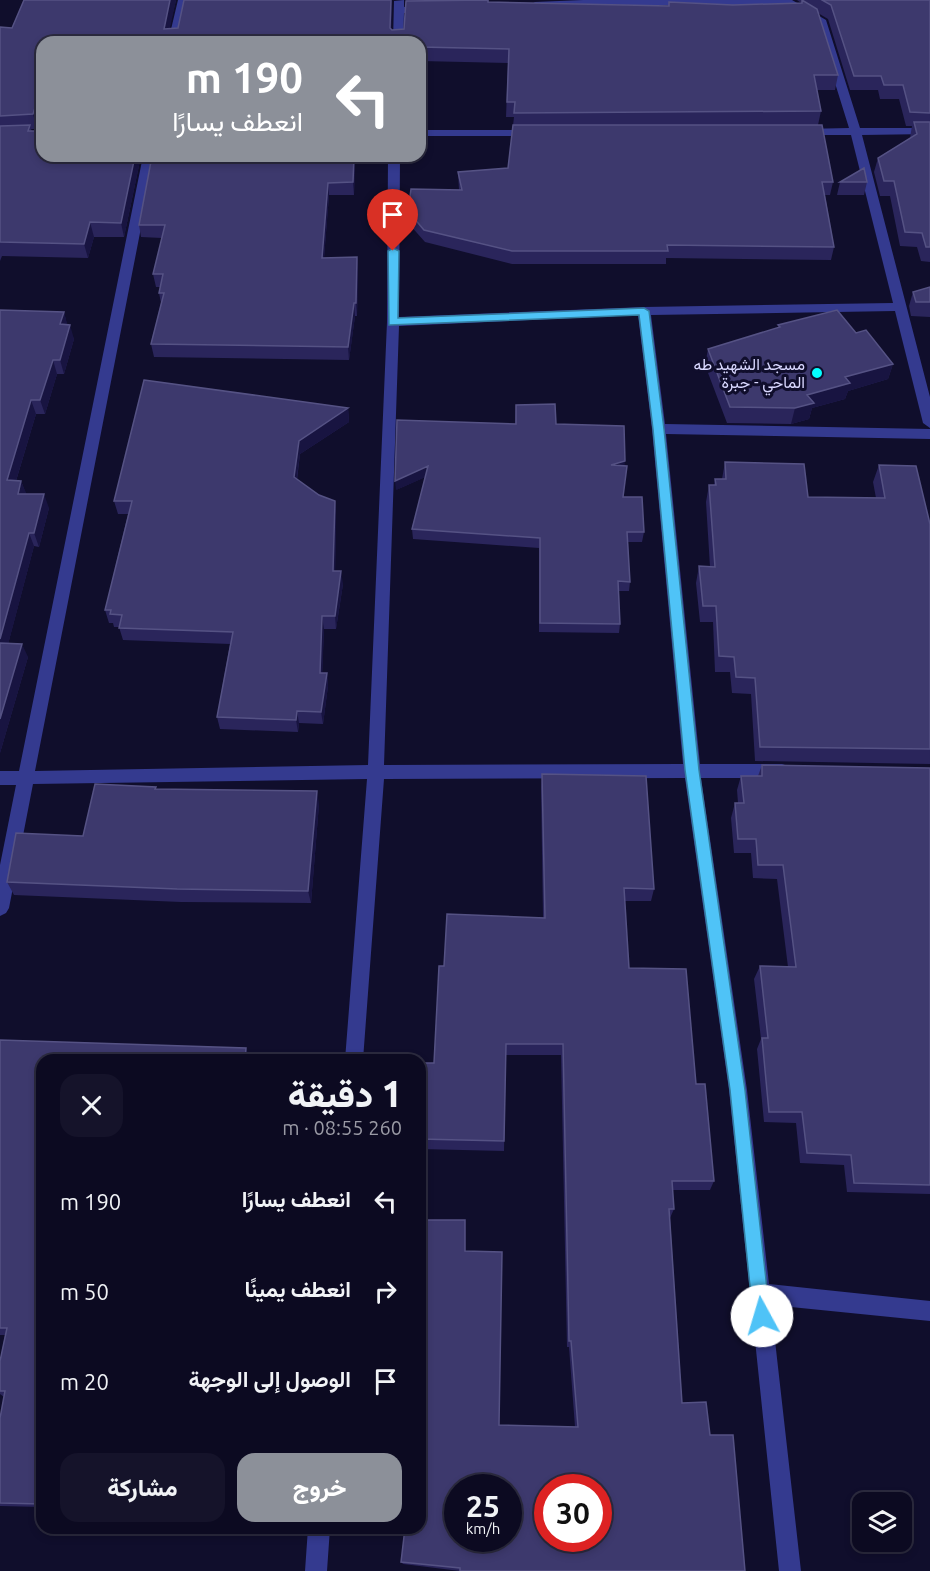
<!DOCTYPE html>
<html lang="ar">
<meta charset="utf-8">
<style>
:root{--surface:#0c0a21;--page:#15132a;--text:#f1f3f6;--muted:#9a9aa5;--line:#2c2b3f;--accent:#8c9099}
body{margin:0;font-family:Ubuntu,Vazirmatn,sans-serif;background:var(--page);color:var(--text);direction:rtl;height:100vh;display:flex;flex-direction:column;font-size:22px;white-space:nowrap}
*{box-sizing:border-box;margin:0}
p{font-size:20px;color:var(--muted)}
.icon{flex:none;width:33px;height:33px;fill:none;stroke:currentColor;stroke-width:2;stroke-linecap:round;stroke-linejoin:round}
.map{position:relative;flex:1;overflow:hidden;direction:ltr}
.sheet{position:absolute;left:36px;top:1054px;width:390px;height:480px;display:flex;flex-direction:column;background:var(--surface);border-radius:18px;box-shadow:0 3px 9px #0003,0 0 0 2px var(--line);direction:rtl}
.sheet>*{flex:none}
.guide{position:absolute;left:36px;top:36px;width:390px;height:126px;border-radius:18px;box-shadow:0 3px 9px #0003,0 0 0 2px var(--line);direction:rtl;background:#8c9099;color:#fff;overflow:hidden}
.controls{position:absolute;left:852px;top:1492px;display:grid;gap:12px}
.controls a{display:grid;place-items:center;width:60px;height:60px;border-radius:12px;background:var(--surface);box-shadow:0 3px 9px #0003,0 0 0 2px var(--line);font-size:30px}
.speed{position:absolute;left:444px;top:1474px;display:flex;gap:12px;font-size:30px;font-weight:700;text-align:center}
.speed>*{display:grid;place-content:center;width:78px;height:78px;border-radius:50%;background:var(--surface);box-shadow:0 3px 9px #0003,0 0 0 2px var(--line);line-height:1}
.speed small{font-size:15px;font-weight:400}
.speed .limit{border:9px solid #d22;background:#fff;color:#111}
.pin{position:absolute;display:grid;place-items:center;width:51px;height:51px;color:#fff;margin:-62px -26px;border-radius:50% 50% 50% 0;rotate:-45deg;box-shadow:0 0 6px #0007}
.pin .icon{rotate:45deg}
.me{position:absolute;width:66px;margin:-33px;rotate:354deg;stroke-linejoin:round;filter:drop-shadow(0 0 4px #0008)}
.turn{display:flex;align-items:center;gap:21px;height:126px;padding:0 24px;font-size:27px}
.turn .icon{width:78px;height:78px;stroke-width:2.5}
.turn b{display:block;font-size:42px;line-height:51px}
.round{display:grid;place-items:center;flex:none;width:63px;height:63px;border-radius:18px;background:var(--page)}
.headline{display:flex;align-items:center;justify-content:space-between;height:102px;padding:0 24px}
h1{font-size:36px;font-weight:800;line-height:45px}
.action{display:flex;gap:12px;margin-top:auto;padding:12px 24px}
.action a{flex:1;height:69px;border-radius:18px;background:var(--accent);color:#fff;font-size:24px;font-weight:800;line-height:69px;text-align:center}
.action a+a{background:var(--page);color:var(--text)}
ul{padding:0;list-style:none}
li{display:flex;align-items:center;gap:18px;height:90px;padding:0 24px}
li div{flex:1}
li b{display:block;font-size:22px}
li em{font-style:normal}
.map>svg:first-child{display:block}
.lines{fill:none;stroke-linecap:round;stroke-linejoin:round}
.minor{fill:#343a8f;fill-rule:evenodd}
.wall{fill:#2a255b}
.shaded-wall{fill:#181441}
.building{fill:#3d396d;stroke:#555284;stroke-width:1.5;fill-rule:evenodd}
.route{fill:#4fc3f7;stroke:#337fa1;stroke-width:1.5}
.poi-dot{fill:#04ffff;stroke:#100e2c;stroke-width:2}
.labels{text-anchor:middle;stroke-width:6;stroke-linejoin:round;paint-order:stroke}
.poi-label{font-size:16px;fill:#d9d8ff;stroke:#100e2c;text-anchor:end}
</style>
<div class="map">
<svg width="930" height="1571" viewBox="0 0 930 1571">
<rect width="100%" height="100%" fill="#100e2c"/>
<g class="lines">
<path class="minor" d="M 178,0 L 188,0 L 178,42 L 168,42 Z
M 404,0 L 404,7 L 428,6 L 433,9 L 428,12 L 404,13 L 403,42 L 393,42 L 394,1 Z
M 583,0 L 792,0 L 826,20 L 860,128 L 930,128 L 930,134 L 862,135 L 930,397 L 930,428 L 923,423 L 895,311 L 651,315 L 665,424 L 930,429 L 930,439 L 666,434 L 700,764 L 782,764 L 788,766 L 790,771 L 788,776 L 782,778 L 701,778 L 747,1090 L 769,1284 L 930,1301 L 930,1321 L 771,1305 L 801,1571 L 779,1571 L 729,1090 L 685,778 L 384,779 L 363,1060 L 345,1060 L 367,779 L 33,784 L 9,908 L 6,913 L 0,916 L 0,865 L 16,785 L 0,785 L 0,771 L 19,771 L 143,156 L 155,156 L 35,771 L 368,765 L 387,322 L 388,156 L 400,156 L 399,317 L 644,307 L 893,303 L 851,135 L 802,135 L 796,132 L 802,129 L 849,128 L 816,22 L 790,6 L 611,5 L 535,8 L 530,5 L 535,2 ZM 638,315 L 652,429 L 683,764 L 384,765 L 399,326 Z
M 420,130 L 533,130 L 539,133 L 533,136 L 420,136 Z
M 308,1528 L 330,1528 L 327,1571 L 305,1571 Z"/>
</g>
<path class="wall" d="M 176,0 L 169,29 L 178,28 L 184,0 L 392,0 L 391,29 L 392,30 L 404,29 L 406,0 L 489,0 L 488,2 L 669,6 L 669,2 L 733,5 L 801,3 L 797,0 L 930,0 L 930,262 L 921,261 L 917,247 L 900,246 L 890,196 L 880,196 L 874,172 L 878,158 L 910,138 L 912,126 L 906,126 L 899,99 L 880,99 L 878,90 L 850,90 L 828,19 L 818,13 L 838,75 L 835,90 L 817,90 L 821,111 L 818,125 L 833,182 L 830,195 L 825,195 L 834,247 L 831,260 L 666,258 L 666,264 L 512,264 L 425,242 L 409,224 L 408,211 L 459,190 L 458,172 L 508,168 L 514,117 L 506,117 L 508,63 L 420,61 L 420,42 L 42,42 L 42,113 L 37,129 L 31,129 L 32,131 L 141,156 L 124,237 L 94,237 L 88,258 L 2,256 L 0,261 L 0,27 L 12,28 Z
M 152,156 L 355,156 L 354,195 L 329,195 L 324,258 L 357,257 L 358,270 L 357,316 L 355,316 L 349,360 L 154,357 L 151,344 L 161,303 L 159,293 L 160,287 L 156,287 L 153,274 L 162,238 L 141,237 L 139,225 Z
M 840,182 L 867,182 L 864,195 L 837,195 Z
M 930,287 L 930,317 L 911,316 L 909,306 L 913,292 Z
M 0,310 L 64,312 L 67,325 L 74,339 L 64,374 L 57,374 L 45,414 L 36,414 L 16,481 L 21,481 L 26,494 L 49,508 L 39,547 L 34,546 L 8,644 L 28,657 L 0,753 Z
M 778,325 L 856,333 L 893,364 L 888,379 L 848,391 L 845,399 L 812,408 L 809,419 L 791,424 L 727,423 L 705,365 L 708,349 L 778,328 Z
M 516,405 L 556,424 L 624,465 L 623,497 L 644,532 L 642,542 L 628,542 L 630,582 L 629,591 L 619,591 L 620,624 L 619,633 L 539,632 L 539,548 L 413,539 L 412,529 L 425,477 L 396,490 L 515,424 Z
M 348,408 L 349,422 L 300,454 L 297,480 L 319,495 L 335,501 L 336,514 L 335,571 L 343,584 L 336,629 L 324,629 L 322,673 L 327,673 L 328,686 L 323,724 L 299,723 L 298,732 L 220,729 L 217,717 L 230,644 L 123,640 L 119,627 L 114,627 L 113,623 L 109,623 L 105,610 L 128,514 L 118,514 L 114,501 Z
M 725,462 L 808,497 L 876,498 L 873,482 L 879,465 L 930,524 L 930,764 L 755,761 L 751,694 L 732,693 L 730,672 L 715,672 L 713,622 L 700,622 L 696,583 L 699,566 L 710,567 L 706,502 L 709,485 L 714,485 L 715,479 L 722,479 Z
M 762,765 L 930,768 L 930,1194 L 847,1192 L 844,1165 L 800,1163 L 796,1123 L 764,1122 L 757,1049 L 761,1039 L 754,979 L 760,966 L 788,967 L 777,879 L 753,878 L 751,853 L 734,853 L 731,818 L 735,803 L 738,803 L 737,790 L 741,776 L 758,776 Z
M 542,774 L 654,889 L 651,901 L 624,901 L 629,968 L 696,1084 L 714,1181 L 710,1190 L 672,1190 L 674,1209 L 670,1218 L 682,1403 L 460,1571 L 403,1564 L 401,1562 L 465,1251 L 499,1425 L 575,1427 L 569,1347 L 567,1347 L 561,1055 L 506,1055 L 504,1151 L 420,1149 L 420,1063 L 434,1063 L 543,918 L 541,788 Z
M 157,789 L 319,804 L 311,903 L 181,902 L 14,895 L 7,882 L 83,836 Z
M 0,1040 L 250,1059 L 42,1060 L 42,1507 L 0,1506 L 0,1418 L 4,1397 L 0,1394 L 0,1361 L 5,1335 L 0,1335 Z"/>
<path class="shaded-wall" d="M 170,0 L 176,0 L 167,42 L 164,29 Z
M 391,0 L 392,0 L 391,42 L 390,28 Z
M 42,86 L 42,113 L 37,129 L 33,114 Z
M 135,156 L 141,156 L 124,237 L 121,223 Z
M 354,156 L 355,156 L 354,195 L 353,182 Z
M 328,183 L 329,195 L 323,271 L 322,258 Z
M 90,222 L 94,237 L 88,258 L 84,244 Z
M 357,257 L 358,270 L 357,316 L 356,303 Z
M 354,303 L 355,316 L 349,360 L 348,347 Z
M 64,312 L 68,327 L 60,324 Z
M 70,325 L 74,339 L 64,374 L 60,360 Z
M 53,360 L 57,374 L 45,414 L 40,400 Z
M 893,364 L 888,379 L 848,391 L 845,399 L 812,408 L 809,419 L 791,424 L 795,408 L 807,395 L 845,377 Z
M 31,400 L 36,414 L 12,494 L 7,480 Z
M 348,408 L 349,422 L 300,454 L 295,490 L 294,477 L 299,441 Z
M 625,461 L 624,471 L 611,465 Z
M 428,466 L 428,476 L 396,490 L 395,481 Z
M 21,481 L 27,495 L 18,494 Z
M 44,494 L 49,508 L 39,547 L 34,533 Z
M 335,501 L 336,514 L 335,584 L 333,571 Z
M 29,533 L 34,546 L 5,656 L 0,646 L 0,639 Z
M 341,571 L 343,584 L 336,629 L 335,616 Z
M 322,616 L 324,629 L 322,685 L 320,673 Z
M 22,644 L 28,657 L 0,753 L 0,719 Z
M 327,673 L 328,686 L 323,724 L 321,712 Z
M 297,711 L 299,723 L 298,732 L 296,720 Z
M 317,791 L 319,804 L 311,903 L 308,891 Z
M 246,1048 L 250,1059 L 250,1060 L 245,1060 Z"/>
<path class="building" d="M 24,0 L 170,0 L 164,29 L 178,28 L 184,0 L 391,0 L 390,28 L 392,30 L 404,29 L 406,1 L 488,0 L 488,2 L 669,6 L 669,2 L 733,5 L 802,3 L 802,0 L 817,9 L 838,75 L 814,75 L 821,111 L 514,113 L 515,102 L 507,102 L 509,49 L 420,47 L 420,42 L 42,42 L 42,86 L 33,114 L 0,116 L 0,27 L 12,28 Z
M 822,0 L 930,0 L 930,113 L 910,112 L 903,85 L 884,85 L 881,76 L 854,76 L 831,5 Z
M 914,122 L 930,122 L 930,247 L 926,247 L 922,233 L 905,232 L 894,181 L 884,181 L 878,158 L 917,134 Z
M 30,125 L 28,131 L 42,131 L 42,156 L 135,156 L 121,223 L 90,222 L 84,244 L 0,242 L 0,126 Z
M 513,125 L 822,125 L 833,182 L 822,182 L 834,247 L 667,245 L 668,251 L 512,251 L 424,230 L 408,211 L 411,189 L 462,190 L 458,172 L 508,168 Z
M 152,156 L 354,156 L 353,182 L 328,183 L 322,258 L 357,257 L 356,303 L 354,303 L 348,347 L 151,344 L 164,293 L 159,293 L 163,274 L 153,274 L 165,225 L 139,225 Z
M 864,168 L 867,182 L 840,182 Z
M 930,287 L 930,302 L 916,302 L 913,292 Z
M 0,310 L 64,312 L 60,324 L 70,325 L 60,360 L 53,360 L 40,400 L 31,400 L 7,480 L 21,481 L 18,494 L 44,494 L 34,533 L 29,533 L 0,639 Z
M 837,310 L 856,333 L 866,330 L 893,364 L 845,377 L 850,383 L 807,395 L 814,403 L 795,408 L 730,407 L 708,349 L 780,327 L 778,325 Z
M 144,380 L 348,408 L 299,441 L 294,477 L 319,495 L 335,501 L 333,571 L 341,571 L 335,616 L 322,616 L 320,673 L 327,673 L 321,712 L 297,711 L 296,720 L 217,717 L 233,632 L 119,628 L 122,615 L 110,614 L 111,610 L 105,610 L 132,501 L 114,501 Z
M 555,404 L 556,424 L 624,426 L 625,461 L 611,465 L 627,466 L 623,497 L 642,497 L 644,532 L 627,532 L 630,582 L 618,581 L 620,624 L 540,623 L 540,538 L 412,529 L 428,466 L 395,481 L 397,420 L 516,424 L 516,405 Z
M 725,462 L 804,464 L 808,497 L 885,498 L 879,465 L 916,466 L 930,524 L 930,749 L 760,747 L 755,678 L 736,677 L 734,657 L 719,656 L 716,606 L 703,606 L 699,566 L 715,567 L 709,485 L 716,485 L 715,479 L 726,479 Z
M 0,643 L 22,644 L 0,719 Z
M 762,765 L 930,768 L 930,1185 L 854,1183 L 851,1155 L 807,1153 L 802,1112 L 769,1112 L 762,1038 L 768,1038 L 760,966 L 796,967 L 783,865 L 758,865 L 756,839 L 738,839 L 735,803 L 744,803 L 741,776 L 762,776 Z
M 542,774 L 646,776 L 654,889 L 624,888 L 629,968 L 686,969 L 696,1084 L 705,1084 L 714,1181 L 672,1181 L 674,1209 L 669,1209 L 682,1403 L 706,1402 L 710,1435 L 733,1435 L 745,1571 L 460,1571 L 460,1568 L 401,1562 L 405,1528 L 420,1528 L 420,1220 L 465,1220 L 465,1251 L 502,1252 L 499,1425 L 578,1427 L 571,1341 L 569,1341 L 563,1044 L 506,1044 L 504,1141 L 420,1139 L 420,1063 L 434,1063 L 439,966 L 444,966 L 447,914 L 545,918 ZM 458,1488 L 508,1488 L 508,1539 L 458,1539 ZM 548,1488 L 598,1488 L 598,1539 L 548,1539 Z
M 95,784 L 156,787 L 155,789 L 317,791 L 308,891 L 177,889 L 7,882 L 16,833 L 83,836 Z
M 0,1040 L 246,1048 L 245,1060 L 42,1060 L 42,1504 L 0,1503 L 0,1418 L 5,1391 L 0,1391 L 0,1361 L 7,1328 L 0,1328 Z"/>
<path class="route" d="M 393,248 L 399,251 L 398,318 L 644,308 L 649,311 L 664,429 L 699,770 L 745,1090 L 770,1316 L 768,1322 L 762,1325 L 756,1322 L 753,1316 L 730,1090 L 685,770 L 653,429 L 639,315 L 389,325 L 388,251 Z"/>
<circle class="poi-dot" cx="817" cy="373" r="6"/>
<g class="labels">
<g class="poi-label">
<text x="805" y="370">مسجد الشهيد طه<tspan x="805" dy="18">الماحي - جبرة</tspan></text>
</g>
</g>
</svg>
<div class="controls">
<a><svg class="icon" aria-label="layers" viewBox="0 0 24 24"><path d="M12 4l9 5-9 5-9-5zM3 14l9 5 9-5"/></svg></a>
</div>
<div class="speed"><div>25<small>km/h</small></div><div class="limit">30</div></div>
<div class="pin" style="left:393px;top:251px;background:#d93025"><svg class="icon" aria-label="arrive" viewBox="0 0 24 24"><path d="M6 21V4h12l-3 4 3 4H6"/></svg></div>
<svg class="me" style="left:762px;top:1316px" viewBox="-20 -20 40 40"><circle r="19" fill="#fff"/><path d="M0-13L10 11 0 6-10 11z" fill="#4fc3f7"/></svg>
<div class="guide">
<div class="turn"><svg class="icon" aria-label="left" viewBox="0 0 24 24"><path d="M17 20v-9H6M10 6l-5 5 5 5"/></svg><div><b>190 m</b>انعطف يسارًا</div></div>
</div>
<section class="sheet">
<div class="headline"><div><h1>1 دقيقة</h1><p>260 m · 08:55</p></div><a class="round"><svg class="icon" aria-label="close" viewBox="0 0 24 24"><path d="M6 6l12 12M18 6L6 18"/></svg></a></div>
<ul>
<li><svg class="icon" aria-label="left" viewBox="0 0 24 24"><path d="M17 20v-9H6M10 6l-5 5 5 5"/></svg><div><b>انعطف يسارًا</b></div><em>190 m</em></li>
<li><svg class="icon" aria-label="right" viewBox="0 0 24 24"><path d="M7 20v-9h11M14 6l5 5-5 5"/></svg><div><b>انعطف يمينًا</b></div><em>50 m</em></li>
<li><svg class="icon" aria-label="arrive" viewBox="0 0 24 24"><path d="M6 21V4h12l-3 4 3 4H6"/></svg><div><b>الوصول إلى الوجهة</b></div><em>20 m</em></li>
</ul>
<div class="action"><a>خروج</a><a>مشاركة</a></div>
</section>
</div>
